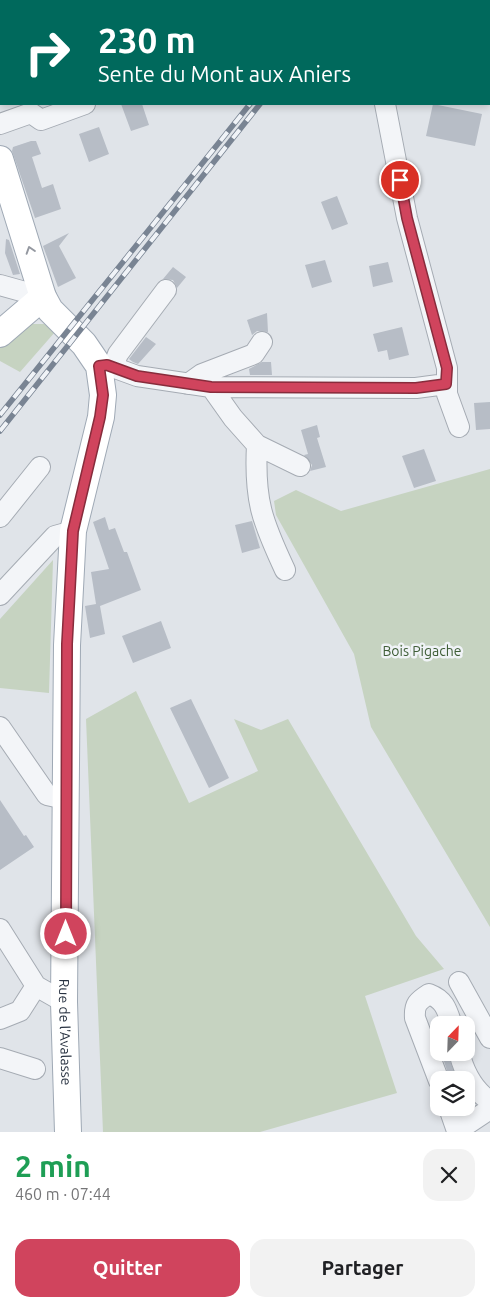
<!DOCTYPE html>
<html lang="fr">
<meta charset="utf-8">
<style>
:root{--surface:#fff;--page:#f2f2f2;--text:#202124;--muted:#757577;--accent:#d0445d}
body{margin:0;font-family:Ubuntu,sans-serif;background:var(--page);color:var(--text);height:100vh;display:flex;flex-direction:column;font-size:19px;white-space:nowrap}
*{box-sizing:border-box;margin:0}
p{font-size:16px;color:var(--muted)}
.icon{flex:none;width:28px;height:28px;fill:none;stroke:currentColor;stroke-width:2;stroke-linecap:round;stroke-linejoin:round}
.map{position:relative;height:1132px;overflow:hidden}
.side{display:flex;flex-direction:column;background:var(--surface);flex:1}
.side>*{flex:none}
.banner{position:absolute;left:0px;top:0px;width:490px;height:105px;box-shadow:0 2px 8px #0003;background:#00695c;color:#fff;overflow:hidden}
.needle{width:32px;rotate:23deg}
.controls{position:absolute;left:430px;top:1016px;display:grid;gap:10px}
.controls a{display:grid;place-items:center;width:45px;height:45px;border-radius:10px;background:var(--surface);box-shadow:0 2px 8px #0003;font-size:25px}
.pin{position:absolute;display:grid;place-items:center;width:42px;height:42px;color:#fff;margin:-21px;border:2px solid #fff;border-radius:50%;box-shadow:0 1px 5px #0007}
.me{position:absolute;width:55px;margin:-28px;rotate:0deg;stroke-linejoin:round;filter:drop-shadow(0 0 4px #0008)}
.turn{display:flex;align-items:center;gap:18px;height:105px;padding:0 15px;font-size:22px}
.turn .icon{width:65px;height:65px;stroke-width:2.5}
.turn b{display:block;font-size:35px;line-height:42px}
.round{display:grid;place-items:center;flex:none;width:52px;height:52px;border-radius:15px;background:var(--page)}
.headline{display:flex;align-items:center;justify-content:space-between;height:85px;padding:0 15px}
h1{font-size:30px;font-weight:700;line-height:38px;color:#1e9e55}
.primary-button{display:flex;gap:10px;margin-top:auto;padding:10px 15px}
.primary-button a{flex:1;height:58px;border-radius:15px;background:var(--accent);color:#fff;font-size:20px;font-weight:700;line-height:58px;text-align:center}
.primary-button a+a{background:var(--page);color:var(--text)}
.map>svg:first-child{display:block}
.green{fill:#c6d3c1}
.building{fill:#b7bdc6}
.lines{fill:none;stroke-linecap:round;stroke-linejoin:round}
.minor-casing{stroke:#a5abb3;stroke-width:22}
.major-casing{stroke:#9fa9b5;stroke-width:28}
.minor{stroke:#f3f5f8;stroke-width:20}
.major{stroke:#fff;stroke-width:26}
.rail-casing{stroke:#798493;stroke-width:5.5}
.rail{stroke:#f0f3f7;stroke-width:4;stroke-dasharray:11;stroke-linecap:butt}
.oneway{stroke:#9498a0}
.route-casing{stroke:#872c3c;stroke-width:12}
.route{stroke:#d0445d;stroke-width:9}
.labels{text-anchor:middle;stroke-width:5;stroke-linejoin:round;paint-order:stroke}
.park-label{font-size:14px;fill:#3e5d36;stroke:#f0f3f7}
.street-label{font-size:14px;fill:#283241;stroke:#f0f3f7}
</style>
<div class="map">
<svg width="490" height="1132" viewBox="0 0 490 1132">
<rect width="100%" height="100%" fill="#e0e4e9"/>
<path class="green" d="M 30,324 L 44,324 L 55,332 L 20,372 L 0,361 L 0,348 Z
M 490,469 L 490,927 L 371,727 L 354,654 L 276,515 L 274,501 L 296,490 L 341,511 Z
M 53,560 L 49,693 L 0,688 L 0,619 Z
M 136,691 L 189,803 L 258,771 L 234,719 L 261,730 L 288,719 L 416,936 L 444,969 L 365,996 L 397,1093 L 260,1132 L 103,1132 L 86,719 Z"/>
<path class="building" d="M 121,104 L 142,104 L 149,125 L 131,131 Z
M 433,104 L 482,114 L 475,146 L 426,136 Z
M 99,127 L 109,154 L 89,162 L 79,134 Z
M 31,141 L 36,141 L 41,154 L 32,157 L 42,188 L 53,184 L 61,209 L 35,218 L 12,151 L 13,147 Z
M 337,196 L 348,224 L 332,230 L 321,202 Z
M 69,233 L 59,246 L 76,278 L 58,287 L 43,246 Z
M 6,239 L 9,240 L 20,274 L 13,275 L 5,253 Z
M 325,260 L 332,282 L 312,288 L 305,265 Z
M 388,262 L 393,282 L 373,287 L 369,266 Z
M 173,267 L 186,277 L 177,288 L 173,280 L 163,279 Z
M 267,313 L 268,332 L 257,331 L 252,335 L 247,320 Z
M 402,327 L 409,355 L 389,360 L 387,350 L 378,352 L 373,334 Z
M 146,337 L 156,344 L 138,364 L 133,362 L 129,359 Z
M 262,362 L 271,362 L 272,375 L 250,375 L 249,369 Z
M 490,402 L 490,429 L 476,430 L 474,403 Z
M 317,425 L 320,437 L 317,438 L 326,467 L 310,471 L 312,465 L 304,455 L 308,454 L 301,430 Z
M 424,449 L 436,481 L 414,488 L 402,456 Z
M 105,517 L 109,530 L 115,528 L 124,552 L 127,552 L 141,590 L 100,606 L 105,634 L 90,638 L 85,606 L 96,604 L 91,572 L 109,569 L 93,522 Z
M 252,521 L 260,548 L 242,553 L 235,525 Z
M 161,621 L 171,648 L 133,663 L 122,636 Z
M 191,699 L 229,778 L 209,788 L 170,708 Z
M 0,800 L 24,836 L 26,835 L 34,847 L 0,870 Z
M 441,1052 L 447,1052 L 457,1080 L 450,1080 Z
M 431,1090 L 439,1093 L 437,1106 Z"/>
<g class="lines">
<g class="minor-casing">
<path id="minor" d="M 409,1 L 410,0
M 385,104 L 407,218 L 447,368 L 447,394 L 459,427
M 0,124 L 31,113 L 41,120 L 85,104
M 0,285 L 43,297
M 99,366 L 107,365 L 137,376 L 211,387 L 416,388 L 446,384
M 113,367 L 118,354 L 166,290
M 188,384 L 202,374 L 254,354 L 262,342
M 211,387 L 233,418 L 257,445 C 254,500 262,521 285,570
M 257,445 L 300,466
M 0,517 L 40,467
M 0,595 L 55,536 L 73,531
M 0,727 L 47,795 L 65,799
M 0,929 L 36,986 L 64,1002
M 459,982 L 490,1038
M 0,1019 L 20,1011 L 36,986
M 459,1052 C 464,1072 473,1090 490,1101
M 0,1058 L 35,1069
M 439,1081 L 415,1018 C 414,1004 418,1001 429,994 C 445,1000 447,1010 452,1025
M 449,1108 L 457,1131 L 490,1109"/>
</g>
<g class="major-casing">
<g id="major">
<path id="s1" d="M 0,159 L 43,297 L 50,310 L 84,344 L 99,366 L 103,395 L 101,417 L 73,531 L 67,645 L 64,1002 L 68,1132"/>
<path d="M 0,334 L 43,297"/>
</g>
</g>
<use href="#minor" class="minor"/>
<use href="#major" class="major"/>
<g class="rail-casing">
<path id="rail" d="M 330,1 L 331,0
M 341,1 L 342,0
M 0,415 L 250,104
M 0,431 L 260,104"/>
</g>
<use href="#rail" class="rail"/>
</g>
<defs><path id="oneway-chevron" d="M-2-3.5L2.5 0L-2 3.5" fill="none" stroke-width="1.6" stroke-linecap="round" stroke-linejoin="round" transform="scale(1.25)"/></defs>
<use class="oneway" href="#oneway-chevron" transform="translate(30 250) rotate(-108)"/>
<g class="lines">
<g class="route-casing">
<path id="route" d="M 66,934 L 67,644 L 73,531 L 100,417 L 103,395 L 99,366 L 107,365 L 137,376 L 211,387 L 416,388 L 446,384 L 447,368 L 407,218 L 400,180"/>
</g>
<use href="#route" class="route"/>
</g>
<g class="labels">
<g class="park-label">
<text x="422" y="656">Bois Pigache</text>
</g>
<g class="street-label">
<text dy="5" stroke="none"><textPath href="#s1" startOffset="904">Rue de l'Avalasse</textPath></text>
</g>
</g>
</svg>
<div class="controls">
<a><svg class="needle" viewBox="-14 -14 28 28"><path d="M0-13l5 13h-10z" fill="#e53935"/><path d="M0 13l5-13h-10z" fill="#757577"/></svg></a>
<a><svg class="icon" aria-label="layers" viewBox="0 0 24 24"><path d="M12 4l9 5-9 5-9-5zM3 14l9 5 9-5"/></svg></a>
</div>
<div class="pin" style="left:400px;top:180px;background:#d93025"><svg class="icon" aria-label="arrive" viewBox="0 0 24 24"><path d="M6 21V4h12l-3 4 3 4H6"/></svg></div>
<svg class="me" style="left:66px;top:934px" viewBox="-20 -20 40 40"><circle r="17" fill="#d0445d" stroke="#fff" stroke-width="3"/><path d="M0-11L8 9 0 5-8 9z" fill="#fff"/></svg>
<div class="banner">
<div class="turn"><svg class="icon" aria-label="right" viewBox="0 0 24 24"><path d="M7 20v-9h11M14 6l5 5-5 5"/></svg><div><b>230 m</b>Sente du Mont aux Aniers</div></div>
</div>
</div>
<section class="side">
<div class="headline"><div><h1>2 min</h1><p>460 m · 07:44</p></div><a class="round"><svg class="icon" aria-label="close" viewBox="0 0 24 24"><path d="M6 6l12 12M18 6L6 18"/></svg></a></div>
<div class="primary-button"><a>Quitter</a><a>Partager</a></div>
</section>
